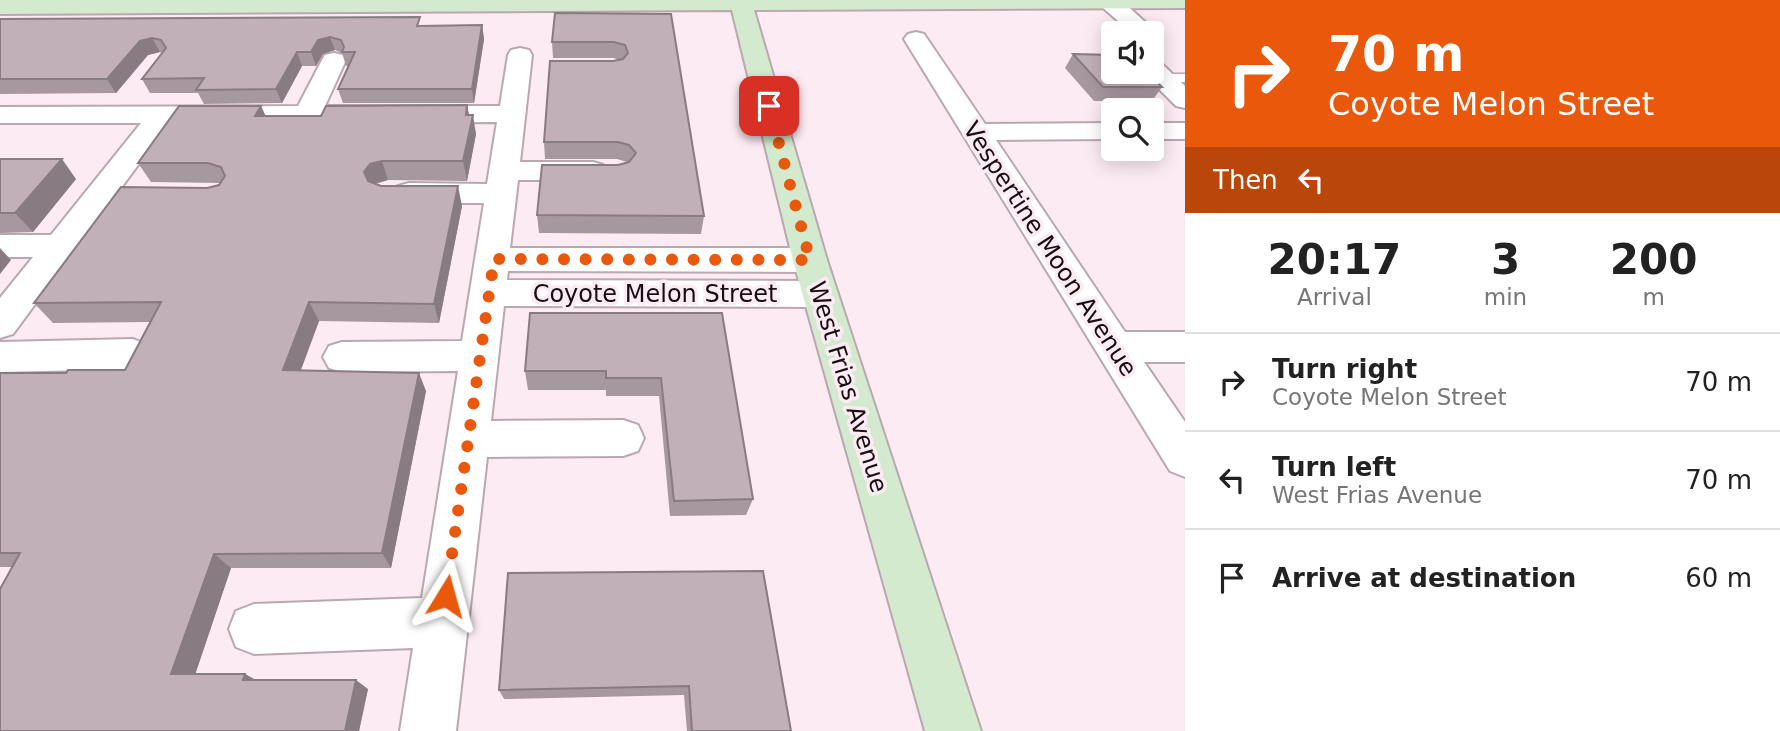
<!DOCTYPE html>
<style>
:root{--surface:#fff;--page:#f6f6f6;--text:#222;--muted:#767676;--line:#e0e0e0}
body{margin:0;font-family:"DejaVu Sans",sans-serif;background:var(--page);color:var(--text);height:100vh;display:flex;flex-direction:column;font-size:26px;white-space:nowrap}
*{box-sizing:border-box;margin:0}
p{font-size:23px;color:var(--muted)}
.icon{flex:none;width:38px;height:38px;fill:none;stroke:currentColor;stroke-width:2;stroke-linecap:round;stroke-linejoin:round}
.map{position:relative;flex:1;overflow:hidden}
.panel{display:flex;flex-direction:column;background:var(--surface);width:595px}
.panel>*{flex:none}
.guide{background:#ea580c;color:#fff;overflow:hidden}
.fabs{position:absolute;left:1101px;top:21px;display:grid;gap:14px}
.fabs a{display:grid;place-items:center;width:63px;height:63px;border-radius:7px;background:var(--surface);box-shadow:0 4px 18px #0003;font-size:35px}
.pin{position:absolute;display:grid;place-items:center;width:60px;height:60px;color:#fff;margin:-30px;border-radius:14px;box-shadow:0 4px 10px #0006}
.me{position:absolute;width:77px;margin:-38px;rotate:8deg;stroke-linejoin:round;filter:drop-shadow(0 0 5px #0008)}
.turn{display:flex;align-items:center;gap:24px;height:147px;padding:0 28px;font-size:32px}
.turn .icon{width:91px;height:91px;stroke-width:2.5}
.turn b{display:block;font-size:49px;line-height:60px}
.then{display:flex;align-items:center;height:66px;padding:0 28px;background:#0003;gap:14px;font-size:26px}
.eta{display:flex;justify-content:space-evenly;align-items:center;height:119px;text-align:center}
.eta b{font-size:42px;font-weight:700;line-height:49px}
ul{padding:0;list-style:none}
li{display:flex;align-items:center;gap:21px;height:98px;padding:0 28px;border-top:2px solid var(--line)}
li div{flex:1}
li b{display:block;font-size:26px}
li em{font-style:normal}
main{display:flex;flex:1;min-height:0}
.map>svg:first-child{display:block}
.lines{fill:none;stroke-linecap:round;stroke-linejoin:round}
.lane-casing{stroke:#b9a8b0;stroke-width:3}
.street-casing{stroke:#b9a8b0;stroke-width:4}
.secondary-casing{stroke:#b9a8b0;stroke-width:4}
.lane{fill:#fff;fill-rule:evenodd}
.street{fill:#fff;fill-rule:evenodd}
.secondary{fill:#d4eace;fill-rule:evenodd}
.wall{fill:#a7979f}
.shaded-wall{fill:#887b82}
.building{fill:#c2b0b9;stroke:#887b82;stroke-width:2}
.route{stroke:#ea580c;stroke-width:12;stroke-dasharray:0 21.6}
.labels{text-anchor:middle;stroke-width:7;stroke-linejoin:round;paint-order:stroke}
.street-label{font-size:24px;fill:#150f12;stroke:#fdebf4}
</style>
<main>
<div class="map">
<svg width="1185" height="731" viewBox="0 0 1185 731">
<rect width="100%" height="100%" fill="#fdebf4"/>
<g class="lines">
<g class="lane-casing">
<path id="lane" d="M 1185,74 L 1185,82 L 1162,82 L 1155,78 L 1162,74 Z"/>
</g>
<g class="street-casing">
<path id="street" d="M 1101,0 L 1121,0 L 1157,33 L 1152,38 L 1152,33 L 1132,33 L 1102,7 Z
M 916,32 L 924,34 L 985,124 L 1113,123 L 1113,139 L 996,140 L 1125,332 L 1185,332 L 1185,362 L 1144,362 L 1185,422 L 1185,477 L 1170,471 L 904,39 L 908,34 Z
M 520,48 L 529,50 L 532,55 L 520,162 L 593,162 L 603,165 L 608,171 L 603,177 L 593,180 L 518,180 L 510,248 L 810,248 L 822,252 L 827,260 L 822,268 L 810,272 L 508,271 L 507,280 L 820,281 L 832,285 L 838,294 L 832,303 L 820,307 L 504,306 L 491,421 L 623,420 L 638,425 L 644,438 L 638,451 L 623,456 L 487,457 L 456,731 L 400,731 L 413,648 L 254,654 L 236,647 L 229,629 L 236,611 L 254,604 L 422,598 L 458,371 L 342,372 L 329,368 L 323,357 L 329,346 L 342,342 L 462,341 L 484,203 L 409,203 L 398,200 L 394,193 L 398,186 L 409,183 L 487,184 L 497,122 L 169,123 L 13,334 L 0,338 L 0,298 L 33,257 L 0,257 L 0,235 L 51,235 L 141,123 L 0,123 L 0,107 L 298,106 L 322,60 L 325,55 L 334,53 L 343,55 L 346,60 L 325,106 L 500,106 L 508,55 L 511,50 Z
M 1152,61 L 1161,63 L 1185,86 L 1185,108 L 1176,106 L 1143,73 L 1152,72 Z
M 1152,123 L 1185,123 L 1185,139 L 1152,139 Z
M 133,339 L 146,344 L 152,354 L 146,364 L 133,369 L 0,372 L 0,342 Z"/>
</g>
<g class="secondary-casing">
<path id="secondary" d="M 0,0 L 1185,0 L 1185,8 L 754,10 L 827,260 L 981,731 L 925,731 L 793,260 L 732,10 L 0,14 Z"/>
</g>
<use href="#lane" class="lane"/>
<use href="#street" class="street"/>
<use href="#secondary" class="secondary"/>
</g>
<path class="wall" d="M 671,14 L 704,216 L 701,234 L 539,233 L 537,215 L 618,165 L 627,162 L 617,159 L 545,159 L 544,142 L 613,61 L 618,60 L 614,58 L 553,58 L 552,42 Z
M 0,19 L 422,26 L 482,25 L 484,39 L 474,103 L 343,103 L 338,89 L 348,66 L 346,66 L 342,53 L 335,50 L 323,54 L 316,66 L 302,66 L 282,103 L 204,104 L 198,93 L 150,93 L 142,79 L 162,53 L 160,52 L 148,55 L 116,93 L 0,94 Z
M 1073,54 L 1162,87 L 1152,101 L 1094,101 L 1065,68 Z
M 467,105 L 469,115 L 476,134 L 467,181 L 388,180 L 376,184 L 462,206 L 439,323 L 319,321 L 301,370 L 426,391 L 391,568 L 231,568 L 195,674 L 245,674 L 256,680 L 368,689 L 359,731 L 0,731 L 12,567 L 0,567 L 0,373 L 66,373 L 125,370 L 150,322 L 53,323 L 34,303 L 220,183 L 151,182 L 138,163 L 266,116 L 321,116 Z
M 0,159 L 76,179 L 33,232 L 0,233 Z
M 722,313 L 753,499 L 746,515 L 670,516 L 659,396 L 606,396 L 606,390 L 528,390 L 525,371 Z
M 508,573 L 791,731 L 687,731 L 684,695 L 504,699 L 499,690 Z"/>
<path class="shaded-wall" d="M 482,25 L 484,39 L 474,103 L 472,89 Z
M 330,37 L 335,50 L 323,54 L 316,66 L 311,52 L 318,40 Z
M 152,38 L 160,52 L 148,55 L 116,93 L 107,79 L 140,41 Z
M 297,52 L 302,66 L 282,103 L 276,89 Z
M 467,105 L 471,125 L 473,115 L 476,134 L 467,181 L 463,161 L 466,115 Z
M 261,106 L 270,125 L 255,116 Z
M 62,159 L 76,179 L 33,232 L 15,213 Z
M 382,161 L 388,180 L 376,183 L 371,192 L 364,172 L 370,164 Z
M 458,186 L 462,206 L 439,323 L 434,304 Z
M 0,248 L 11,260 L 0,274 Z
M 309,302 L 319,321 L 294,388 L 283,370 Z
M 419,373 L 426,391 L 391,568 L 382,553 Z
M 214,554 L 231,568 L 192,684 L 171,674 Z
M 245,674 L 262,684 L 243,680 Z
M 356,680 L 368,689 L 359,731 L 345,731 Z"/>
<path class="building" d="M 555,13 L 671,14 L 704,216 L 537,215 L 542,165 L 618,165 L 629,162 L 636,153 L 629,145 L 618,142 L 544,142 L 550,61 L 613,61 L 623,59 L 628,53 L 625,45 L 614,42 L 552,42 Z
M 420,17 L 417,26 L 482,25 L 472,89 L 338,89 L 355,52 L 342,52 L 344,47 L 341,40 L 330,37 L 318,40 L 311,52 L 297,52 L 276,89 L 196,90 L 204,78 L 142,79 L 166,48 L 161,40 L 152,38 L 140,41 L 107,79 L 0,79 L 0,19 Z
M 1073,54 L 1113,55 L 1113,72 L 1147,72 L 1162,87 L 1103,87 Z
M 467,105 L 466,115 L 473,115 L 463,161 L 382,161 L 370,164 L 364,172 L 368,181 L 381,186 L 458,186 L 434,304 L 309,302 L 283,370 L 419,373 L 382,553 L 214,554 L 171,674 L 245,674 L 243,680 L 356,680 L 345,731 L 0,731 L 0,589 L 20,553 L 0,553 L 0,373 L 66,373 L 68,370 L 125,370 L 161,302 L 34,303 L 121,187 L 207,188 L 219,185 L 225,176 L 221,167 L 208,163 L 138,163 L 179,106 L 261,106 L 255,116 L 321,116 L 326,106 Z
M 0,159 L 62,159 L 15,213 L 0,213 Z
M 530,313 L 722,313 L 753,499 L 674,501 L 661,378 L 606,378 L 606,371 L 525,371 Z
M 763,571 L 791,731 L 692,731 L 689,686 L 499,690 L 508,573 Z"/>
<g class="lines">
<path class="route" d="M 446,596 L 494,259 L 810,260 L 769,106"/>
</g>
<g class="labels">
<g class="street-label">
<text transform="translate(1050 249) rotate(57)" y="8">Vespertine Moon Avenue</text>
<text x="655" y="302">Coyote Melon Street</text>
<text transform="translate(848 387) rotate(73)" y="8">West Frias Avenue</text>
</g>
</g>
</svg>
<div class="fabs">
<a><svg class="icon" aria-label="sound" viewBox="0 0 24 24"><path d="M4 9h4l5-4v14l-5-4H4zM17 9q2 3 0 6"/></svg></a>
<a><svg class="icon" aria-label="search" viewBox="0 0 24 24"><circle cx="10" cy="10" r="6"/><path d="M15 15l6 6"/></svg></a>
</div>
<div class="pin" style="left:769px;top:106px;background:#d93025"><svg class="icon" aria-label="arrive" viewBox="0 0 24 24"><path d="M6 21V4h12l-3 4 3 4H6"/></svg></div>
<svg class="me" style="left:446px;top:596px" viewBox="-20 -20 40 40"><path d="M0-17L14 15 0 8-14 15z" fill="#ea580c" stroke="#fff" stroke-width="4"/></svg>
</div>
<section class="panel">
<div class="guide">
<div class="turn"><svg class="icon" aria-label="right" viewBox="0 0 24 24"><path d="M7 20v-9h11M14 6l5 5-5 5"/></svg><div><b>70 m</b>Coyote Melon Street</div></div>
<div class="then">Then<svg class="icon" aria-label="left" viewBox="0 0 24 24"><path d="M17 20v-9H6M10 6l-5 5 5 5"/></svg></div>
</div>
<div class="eta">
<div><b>20:17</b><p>Arrival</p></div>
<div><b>3</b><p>min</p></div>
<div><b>200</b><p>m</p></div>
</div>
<ul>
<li><svg class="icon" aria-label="right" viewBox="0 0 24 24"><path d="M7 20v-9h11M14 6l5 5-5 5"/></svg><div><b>Turn right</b><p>Coyote Melon Street</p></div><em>70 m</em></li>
<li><svg class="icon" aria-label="left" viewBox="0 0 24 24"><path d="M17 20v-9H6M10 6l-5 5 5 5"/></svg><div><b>Turn left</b><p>West Frias Avenue</p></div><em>70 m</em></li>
<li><svg class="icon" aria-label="arrive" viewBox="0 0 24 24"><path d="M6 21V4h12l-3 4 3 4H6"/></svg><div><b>Arrive at destination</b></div><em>60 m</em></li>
</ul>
</section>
</main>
